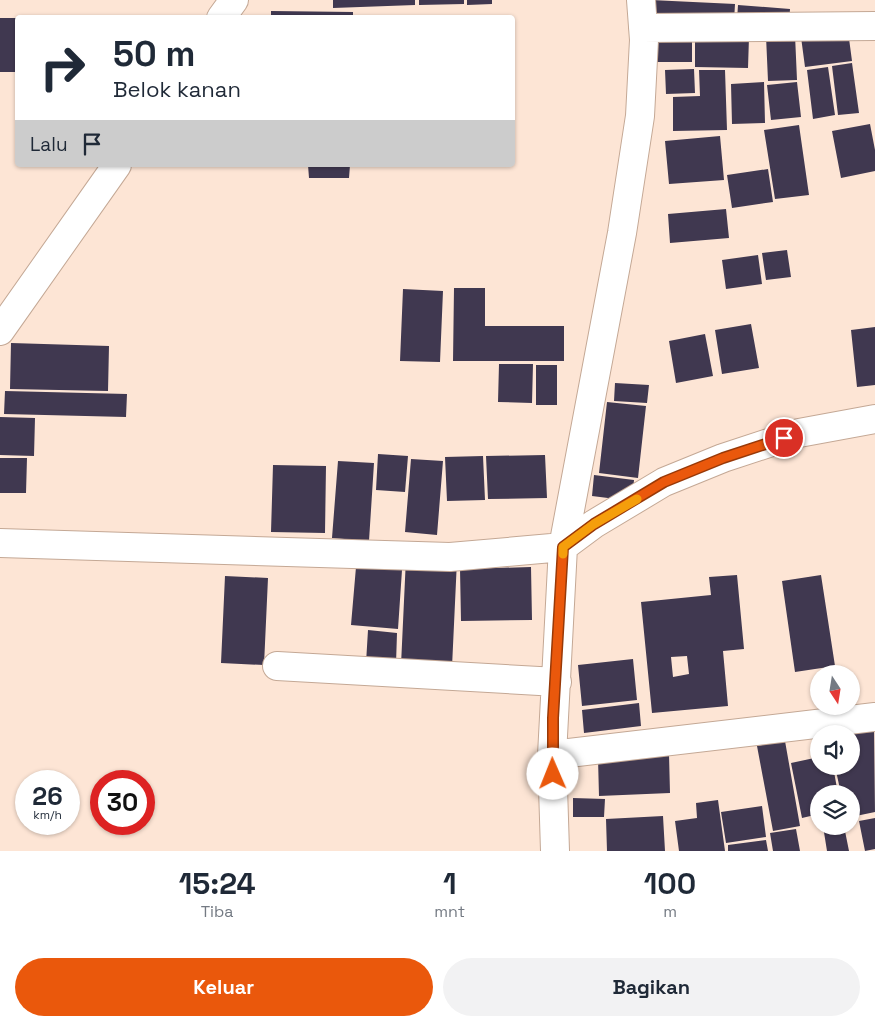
<!DOCTYPE html>
<html lang="id">
<style>
:root{--surface:#fff;--page:#f2f2f3;--text:#1f2937;--muted:#747a83;--accent:#ea580c}
body{margin:0;font-family:"Space Grotesk",sans-serif;background:var(--page);color:var(--text);height:100vh;display:flex;flex-direction:column;font-size:19px;white-space:nowrap}
*{box-sizing:border-box;margin:0}
p{font-size:16px;color:var(--muted)}
.icon{flex:none;width:28px;height:28px;fill:none;stroke:currentColor;stroke-width:2;stroke-linecap:round;stroke-linejoin:round}
.map{position:relative;height:851px;overflow:hidden}
.panel{display:flex;flex-direction:column;background:var(--surface);flex:1}
.panel>*{flex:none}
.banner{position:absolute;left:15px;top:15px;width:500px;height:152px;border-radius:5px;box-shadow:0 1px 4px #0004;background:#fff;color:var(--text);overflow:hidden}
.needle{width:32px;rotate:168deg}
.controls{position:absolute;left:810px;top:665px;display:grid;gap:10px}
.controls a{display:grid;place-items:center;width:50px;height:50px;border-radius:50%;background:var(--surface);box-shadow:0 1px 4px #0004;font-size:25px}
.speed{position:absolute;left:15px;top:770px;display:flex;gap:10px;font-size:25px;font-weight:700;text-align:center}
.speed>*{display:grid;place-content:center;width:65px;height:65px;border-radius:50%;background:var(--surface);box-shadow:0 1px 4px #0004;line-height:1}
.speed small{font-size:12px;font-weight:400}
.speed .limit{border:8px solid #d22;background:#fff;color:#111}
.pin{position:absolute;display:grid;place-items:center;width:42px;height:42px;color:#fff;margin:-21px;border:2px solid #fff;border-radius:50%;box-shadow:0 1px 5px #0007}
.me{position:absolute;width:55px;margin:-28px;rotate:359deg;stroke-linejoin:round;filter:drop-shadow(0 0 4px #0008)}
.turn{display:flex;align-items:center;gap:18px;height:105px;padding:0 15px;font-size:22px}
.turn .icon{width:65px;height:65px;stroke-width:2.5}
.turn b{display:block;font-size:35px;line-height:42px}
.then{display:flex;align-items:center;height:48px;padding:0 15px;background:#0003;gap:10px;font-size:19px}
.eta{display:flex;justify-content:space-evenly;align-items:center;height:85px;text-align:center}
.eta b{font-size:30px;font-weight:800;line-height:35px}
.button{display:flex;gap:10px;margin-top:auto;padding:10px 15px}
.button a{flex:1;height:58px;border-radius:30px;background:var(--accent);color:#fff;font-size:20px;font-weight:800;line-height:58px;text-align:center}
.button a+a{background:var(--page);color:var(--text)}
.map>svg:first-child{display:block}
.building{fill:#403850;fill-rule:evenodd}
.lines{fill:none;stroke-linecap:round;stroke-linejoin:round}
.street-casing{stroke:#c4a895;stroke-width:30}
.street{stroke:#fff;stroke-width:28}
.route-casing{stroke:#983908;stroke-width:12}
.route{stroke:#ea580c;stroke-width:9}
.slow{stroke:#f59e0b;stroke-width:9}
</style>
<div class="map">
<svg width="875" height="851" viewBox="0 0 875 851">
<rect width="100%" height="100%" fill="#fde5d5"/>
<path class="building" d="M 333,0 L 415,0 L 415,5 L 333,8 Z
M 419,0 L 464,0 L 464,4 L 419,5 Z
M 467,0 L 492,0 L 492,4 L 467,5 Z
M 651,0 L 735,4 L 734,21 L 650,16 Z
M 738,5 L 790,9 L 789,24 L 737,20 Z
M 271,11 L 353,12 L 353,18 L 271,18 Z
M 0,18 L 18,18 L 18,72 L 0,72 Z
M 848,31 L 852,61 L 805,67 L 801,37 Z
M 795,35 L 797,80 L 768,81 L 766,36 Z
M 654,36 L 692,36 L 692,62 L 654,62 Z
M 695,36 L 749,37 L 748,68 L 695,67 Z
M 852,63 L 859,113 L 838,115 L 832,66 Z
M 828,67 L 835,115 L 813,119 L 807,70 Z
M 694,69 L 695,93 L 666,94 L 665,70 Z
M 699,70 L 725,70 L 727,130 L 673,131 L 673,97 L 700,96 Z
M 764,82 L 765,123 L 732,124 L 731,84 Z
M 797,82 L 801,117 L 771,120 L 767,85 Z
M 870,124 L 875,150 L 875,171 L 841,178 L 832,131 Z
M 799,125 L 809,195 L 775,199 L 764,130 Z
M 720,136 L 724,180 L 669,184 L 665,141 Z
M 308,165 L 350,165 L 349,178 L 309,178 Z
M 768,169 L 773,202 L 732,208 L 727,175 Z
M 726,209 L 729,238 L 670,243 L 668,214 Z
M 787,250 L 791,277 L 766,280 L 762,253 Z
M 758,255 L 762,284 L 726,289 L 722,260 Z
M 454,288 L 485,288 L 485,326 L 564,326 L 564,361 L 453,361 Z
M 403,289 L 443,291 L 440,362 L 400,361 Z
M 751,324 L 759,368 L 722,374 L 715,330 Z
M 875,327 L 875,385 L 857,387 L 851,330 Z
M 705,334 L 713,376 L 676,383 L 669,341 Z
M 11,343 L 109,346 L 108,391 L 10,389 Z
M 499,364 L 533,364 L 532,403 L 498,402 Z
M 536,365 L 557,365 L 557,405 L 536,405 Z
M 615,383 L 649,385 L 647,403 L 614,401 Z
M 5,391 L 127,394 L 126,417 L 4,414 Z
M 607,402 L 646,406 L 638,478 L 599,473 Z
M 0,417 L 35,418 L 34,456 L 0,455 Z
M 378,454 L 408,456 L 405,492 L 376,490 Z
M 545,455 L 547,498 L 488,499 L 486,456 Z
M 483,456 L 485,500 L 447,501 L 445,457 Z
M 0,458 L 27,458 L 26,493 L 0,493 Z
M 411,459 L 443,461 L 437,535 L 405,532 Z
M 338,461 L 374,463 L 369,541 L 332,538 Z
M 273,465 L 326,466 L 325,533 L 271,532 Z
M 594,475 L 634,480 L 632,501 L 592,496 Z
M 406,558 L 457,560 L 452,667 L 401,665 Z
M 356,567 L 402,570 L 398,629 L 351,625 Z
M 531,567 L 532,620 L 461,621 L 460,569 Z
M 737,575 L 744,649 L 723,651 L 728,706 L 652,713 L 641,602 L 711,595 L 709,577 ZM 687,656 L 689,674 L 673,677 L 671,657 Z
M 821,575 L 835,666 L 795,672 L 782,581 Z
M 225,576 L 268,578 L 264,665 L 221,663 Z
M 368,630 L 397,633 L 396,664 L 366,663 Z
M 633,659 L 637,700 L 582,706 L 578,665 Z
M 639,703 L 641,726 L 584,733 L 582,710 Z
M 874,724 L 875,812 L 851,817 L 851,794 L 841,794 L 835,766 L 851,766 L 851,734 L 828,734 Z
M 785,741 L 800,826 L 773,831 L 757,746 Z
M 669,754 L 670,793 L 599,796 L 598,758 Z
M 819,757 L 819,766 L 833,766 L 838,794 L 819,794 L 819,814 L 802,818 L 791,763 Z
M 573,798 L 605,799 L 604,817 L 573,817 Z
M 718,800 L 725,851 L 679,851 L 675,821 L 697,818 L 696,803 Z
M 762,806 L 766,837 L 726,843 L 721,812 Z
M 663,816 L 665,851 L 607,851 L 606,819 Z
M 875,818 L 875,849 L 865,851 L 859,821 Z
M 823,826 L 844,826 L 849,851 L 827,851 Z
M 796,829 L 800,851 L 773,851 L 770,833 Z
M 766,840 L 768,851 L 728,851 L 728,845 Z"/>
<g class="lines">
<g class="street-casing">
<path id="street" d="M 221,18 L 234,0
M 643,28 L 875,26
M 0,331 L 117,165
M 0,543 L 450,557 L 563,547 L 594,524 L 664,482 L 723,458 L 799,433 L 875,419
M 277,666 L 557,682
M 552,755 L 875,717
M 555,851 L 552,755 L 563,547 L 622,233 L 640,116 L 644,40 L 641,0"/>
</g>
<use href="#street" class="street"/>
</g>
<g class="lines">
<g class="route-casing">
<path id="route" d="M 553,774 L 553,718 L 563,547 L 594,524 L 664,482 L 723,458 L 784,438"/>
</g>
<use href="#route" class="route"/>
<path class="slow" d="M 563,554 L 563,547 L 594,524 L 637,499"/>
</g>
</svg>
<div class="controls">
<a><svg class="needle" viewBox="-14 -14 28 28"><path d="M0-13l5 13h-10z" fill="#e53935"/><path d="M0 13l5-13h-10z" fill="#747a83"/></svg></a>
<a><svg class="icon" aria-label="sound" viewBox="0 0 24 24"><path d="M4 9h4l5-4v14l-5-4H4zM17 9q2 3 0 6"/></svg></a>
<a><svg class="icon" aria-label="layers" viewBox="0 0 24 24"><path d="M12 4l9 5-9 5-9-5zM3 14l9 5 9-5"/></svg></a>
</div>
<div class="speed"><div>26<small>km/h</small></div><div class="limit">30</div></div>
<div class="pin" style="left:784px;top:438px;background:#d93025"><svg class="icon" aria-label="arrive" viewBox="0 0 24 24"><path d="M6 21V4h12l-3 4 3 4H6"/></svg></div>
<svg class="me" style="left:553px;top:774px" viewBox="-20 -20 40 40"><circle r="19" fill="#fff"/><path d="M0-13L10 11 0 6-10 11z" fill="#ea580c"/></svg>
<div class="banner">
<div class="turn"><svg class="icon" aria-label="right" viewBox="0 0 24 24"><path d="M7 20v-9h11M14 6l5 5-5 5"/></svg><div><b>50 m</b>Belok kanan</div></div>
<div class="then">Lalu<svg class="icon" aria-label="arrive" viewBox="0 0 24 24"><path d="M6 21V4h12l-3 4 3 4H6"/></svg></div>
</div>
</div>
<section class="panel">
<div class="eta">
<div><b>15:24</b><p>Tiba</p></div>
<div><b>1</b><p>mnt</p></div>
<div><b>100</b><p>m</p></div>
</div>
<div class="button"><a>Keluar</a><a>Bagikan</a></div>
</section>
